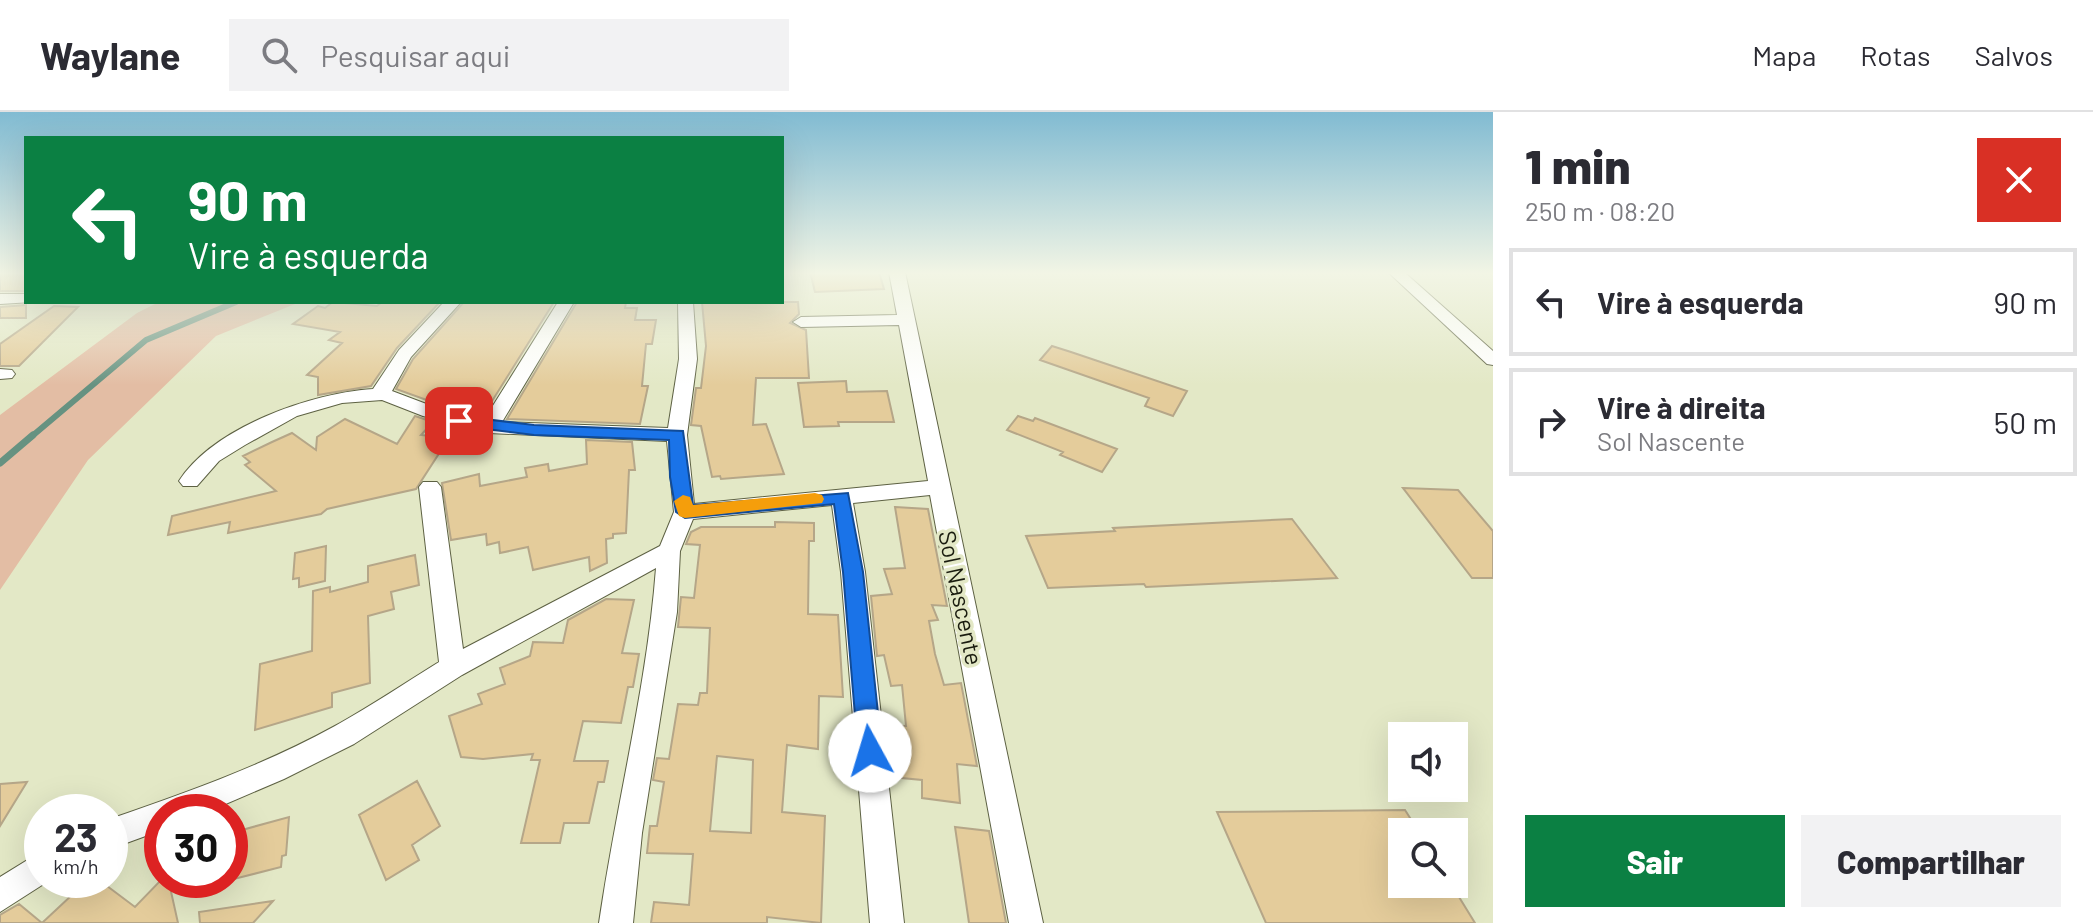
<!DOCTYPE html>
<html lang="pt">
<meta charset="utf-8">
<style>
:root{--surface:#fff;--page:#f2f2f3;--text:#2b2b33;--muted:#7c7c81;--line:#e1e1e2;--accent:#0b8043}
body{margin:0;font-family:Barlow,sans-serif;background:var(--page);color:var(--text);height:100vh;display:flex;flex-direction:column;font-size:30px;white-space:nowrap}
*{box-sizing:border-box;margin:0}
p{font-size:26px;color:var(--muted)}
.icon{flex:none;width:44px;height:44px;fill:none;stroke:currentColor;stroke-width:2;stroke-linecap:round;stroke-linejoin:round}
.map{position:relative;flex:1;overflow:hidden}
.side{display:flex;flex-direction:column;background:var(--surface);width:600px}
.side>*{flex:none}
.banner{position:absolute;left:24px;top:24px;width:760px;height:168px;border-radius:0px;box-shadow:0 8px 32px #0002;background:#0b8043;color:#fff;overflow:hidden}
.fabs{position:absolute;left:1388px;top:610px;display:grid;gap:16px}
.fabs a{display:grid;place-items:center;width:80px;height:80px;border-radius:0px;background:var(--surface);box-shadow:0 8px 32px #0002;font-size:40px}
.speed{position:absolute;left:24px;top:682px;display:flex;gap:16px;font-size:40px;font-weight:700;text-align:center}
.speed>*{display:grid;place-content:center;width:104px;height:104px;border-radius:50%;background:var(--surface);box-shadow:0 8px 32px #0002;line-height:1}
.speed small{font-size:20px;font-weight:400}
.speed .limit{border:12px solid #d22;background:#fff;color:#111}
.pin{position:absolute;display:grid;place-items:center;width:68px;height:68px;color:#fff;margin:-34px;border-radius:16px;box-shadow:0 4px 12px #0006}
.me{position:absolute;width:88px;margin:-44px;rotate:354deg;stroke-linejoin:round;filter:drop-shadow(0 0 6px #0008)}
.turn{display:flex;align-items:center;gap:28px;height:168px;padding:0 32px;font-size:36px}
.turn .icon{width:104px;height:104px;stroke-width:2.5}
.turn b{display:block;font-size:56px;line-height:68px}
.round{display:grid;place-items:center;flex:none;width:84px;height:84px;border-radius:0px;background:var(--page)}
.headline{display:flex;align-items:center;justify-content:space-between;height:136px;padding:0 32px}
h1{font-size:48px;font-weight:800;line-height:60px}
.button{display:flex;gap:16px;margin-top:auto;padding:16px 32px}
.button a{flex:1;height:92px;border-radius:0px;background:var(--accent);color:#fff;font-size:32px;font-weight:800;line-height:92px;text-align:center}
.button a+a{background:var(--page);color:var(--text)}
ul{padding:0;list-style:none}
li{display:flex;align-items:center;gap:24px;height:108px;margin:0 16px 12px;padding:0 16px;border:4px solid var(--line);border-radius:0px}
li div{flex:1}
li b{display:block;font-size:30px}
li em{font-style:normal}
header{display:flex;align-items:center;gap:48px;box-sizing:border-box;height:112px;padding:0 40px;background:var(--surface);border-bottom:2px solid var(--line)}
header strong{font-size:38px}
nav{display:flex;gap:44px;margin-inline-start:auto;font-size:28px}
.search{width:560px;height:72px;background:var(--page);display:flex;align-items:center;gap:20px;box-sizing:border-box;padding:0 28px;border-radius:0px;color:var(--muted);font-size:30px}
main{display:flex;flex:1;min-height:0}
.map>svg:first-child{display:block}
.green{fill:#e3bda4}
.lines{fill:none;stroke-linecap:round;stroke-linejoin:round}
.stream-far1{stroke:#669281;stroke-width:6}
.stream{stroke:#669281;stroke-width:7}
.building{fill:#e4cc9b;stroke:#b5a688;stroke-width:2;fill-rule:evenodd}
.street-casing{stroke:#5d6143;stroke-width:2}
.street{fill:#fff;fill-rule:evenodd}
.route{fill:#1a73e8;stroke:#114b97;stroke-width:2}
.slow{fill:#f59e0b}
.labels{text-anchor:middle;stroke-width:7;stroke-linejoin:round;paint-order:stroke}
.street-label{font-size:24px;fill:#1a1c0f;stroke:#e3e8c6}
</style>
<header>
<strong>Waylane</strong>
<div class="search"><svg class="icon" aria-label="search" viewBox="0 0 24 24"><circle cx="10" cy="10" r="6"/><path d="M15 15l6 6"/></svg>Pesquisar aqui</div>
<nav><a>Mapa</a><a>Rotas</a><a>Salvos</a></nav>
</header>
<main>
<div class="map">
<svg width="1493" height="811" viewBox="0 0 1493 811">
<rect width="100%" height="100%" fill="#e3e8c6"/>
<path class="green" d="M 159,190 L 300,190 L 216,224 L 88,348 L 0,478 L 0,303 L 137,201 Z"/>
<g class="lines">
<path class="stream-far1" d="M 31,325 L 146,228 L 236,190"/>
<path class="stream" d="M 0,351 L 33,323"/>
</g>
<path class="building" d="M 0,160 L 26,160 L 26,179 L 0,179 Z
M 810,160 L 879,160 L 884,177 L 815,180 Z
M 333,190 L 377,194 L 382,190 L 440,190 L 397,236 L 371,274 L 318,283 L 318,265 L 307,263 L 342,231 L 329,228 L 340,220 L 293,212 L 318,194 L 325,196 Z
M 464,190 L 554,190 L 489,294 L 453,287 L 446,295 L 396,277 L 413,247 Z
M 577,190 L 626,190 L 625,196 L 637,196 L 635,208 L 656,208 L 652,232 L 646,232 L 642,274 L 648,274 L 640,312 L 507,307 Z
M 702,190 L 798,190 L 799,202 L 790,211 L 806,218 L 809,266 L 756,266 L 753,313 L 766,312 L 784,362 L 721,367 L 720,364 L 712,365 L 701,314 L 691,313 L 696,276 L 701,276 L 706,234 Z
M 26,193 L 26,206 L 0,206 L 0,195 Z
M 54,194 L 78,195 L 19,254 L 0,254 L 0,232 Z
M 1052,234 L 1071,240 L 1187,279 L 1173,304 L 1145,294 L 1149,286 L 1040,248 Z
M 846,269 L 847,280 L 887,279 L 894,310 L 838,310 L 839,314 L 804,315 L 798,271 Z
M 415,304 L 433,310 L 421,323 L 449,326 L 416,377 L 327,397 L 321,402 L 228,421 L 230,410 L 168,423 L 172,404 L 276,379 L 245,353 L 250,350 L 243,344 L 272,330 L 292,321 L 316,338 L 317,325 L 345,307 L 397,332 Z
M 1018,304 L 1033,309 L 1035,306 L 1117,337 L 1102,360 L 1060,343 L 1063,340 L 1007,318 Z
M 586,328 L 632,330 L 635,358 L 629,358 L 626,421 L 613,422 L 613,426 L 606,427 L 607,451 L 590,459 L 589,445 L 533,458 L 528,435 L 500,441 L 499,430 L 487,433 L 486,422 L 451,428 L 442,371 L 479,362 L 480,374 L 527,365 L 525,356 L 548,352 L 549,359 L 587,352 Z
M 1403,376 L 1458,378 L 1493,419 L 1493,466 L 1472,466 Z
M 895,395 L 928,397 L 947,494 L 932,493 L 938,508 L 929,509 L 935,542 L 944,573 L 961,571 L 977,654 L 957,652 L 960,691 L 922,686 L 922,668 L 891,665 L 885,613 L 906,614 L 902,573 L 891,574 L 884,543 L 877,544 L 871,484 L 892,482 L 884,457 L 905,456 Z
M 1292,407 L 1337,466 L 1146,475 L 1144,472 L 1048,476 L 1026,424 L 1115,419 L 1113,416 Z
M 775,410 L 814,411 L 814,429 L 809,429 L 808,502 L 838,503 L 843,585 L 819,584 L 818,637 L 787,633 L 782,700 L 825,704 L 821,811 L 767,805 L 767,811 L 651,811 L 654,790 L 689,793 L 693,742 L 647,741 L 650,714 L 657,714 L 664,670 L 653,668 L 657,646 L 669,647 L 678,592 L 698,593 L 700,581 L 707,581 L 710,516 L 678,515 L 681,485 L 694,486 L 700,433 L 686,432 L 691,420 L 701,415 L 775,415 ZM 717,644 L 753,648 L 751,721 L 710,719 Z
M 326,434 L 325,469 L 299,475 L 299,466 L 293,467 L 295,441 Z
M 415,443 L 419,473 L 391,480 L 394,497 L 368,504 L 370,571 L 332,581 L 332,595 L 255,618 L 260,552 L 312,539 L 313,479 L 330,475 L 330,480 L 368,470 L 368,454 Z
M 606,487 L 634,488 L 622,541 L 639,542 L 633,575 L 628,575 L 621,611 L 583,609 L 574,649 L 608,649 L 604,670 L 598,670 L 589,711 L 564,711 L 560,731 L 521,731 L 540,648 L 531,648 L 533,642 L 483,647 L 461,645 L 449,604 L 482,592 L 478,582 L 505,572 L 500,556 L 530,544 L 533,530 L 563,531 L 568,508 Z
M 417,669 L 440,714 L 412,733 L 419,748 L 386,768 L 359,703 Z
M 27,670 L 0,714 L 0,672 Z
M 1405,698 L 1419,720 L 1402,720 L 1402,772 L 1451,772 L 1475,811 L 1266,811 L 1217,700 Z
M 289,705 L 286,743 L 282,744 L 281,755 L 230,768 L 231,721 Z
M 955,715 L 989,719 L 1006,811 L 969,811 Z
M 88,768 L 99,768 L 135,795 L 161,768 L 170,775 L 178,811 L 0,811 L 0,803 L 19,792 L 42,811 Z
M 273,789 L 253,811 L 200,811 L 199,800 Z"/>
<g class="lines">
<g class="street-casing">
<path id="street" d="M 889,160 L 905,160 L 1043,811 L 1009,811 L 930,383 L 853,391 L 865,460 L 904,811 L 870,811 L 841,460 L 832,393 L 693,407 L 680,439 L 677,500 L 642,721 L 633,811 L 599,811 C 616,693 647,575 656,456 L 462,563 L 354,632 L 284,667 L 207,700 L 162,700 L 162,718 L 110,737 L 110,707 C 186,681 264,653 335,614 C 371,594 405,571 439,550 L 419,375 L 423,370 L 437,370 L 441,375 L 463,537 L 660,434 L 674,400 L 667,329 L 489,321 L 423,304 L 382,288 L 342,291 L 297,304 L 245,333 L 219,349 L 197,374 L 183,374 L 179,369 C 214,315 311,281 373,277 L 399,238 L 444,190 L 461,190 L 411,245 L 392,279 L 437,296 L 484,308 L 558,190 L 574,190 L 502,310 L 668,316 L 679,247 L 678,191 L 693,190 L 697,247 L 687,323 L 694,392 L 928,369 L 899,213 L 801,215 L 793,210 L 801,205 L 897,203 Z
M 1388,160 L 1404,160 L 1493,239 L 1493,253 L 1487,252 Z
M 0,182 L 26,182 L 26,190 L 32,190 L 0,192 Z
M 0,257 L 12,258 L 15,262 L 12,266 L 0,267 Z
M 42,739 L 42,768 L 50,768 L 0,800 L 0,765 Z"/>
</g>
<use href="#street" class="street"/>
</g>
<linearGradient id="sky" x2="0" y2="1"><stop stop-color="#81bbd2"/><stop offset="0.59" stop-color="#f2f5e5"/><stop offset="1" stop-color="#f2f5e5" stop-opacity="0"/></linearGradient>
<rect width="1493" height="273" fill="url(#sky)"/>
<path class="route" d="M 459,304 L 534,313 L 683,319 L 693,393 L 848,381 L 863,460 L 882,639 L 878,646 L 870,650 L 862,646 L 858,639 L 843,460 L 834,392 L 685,406 L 676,400 L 670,365 L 669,328 L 534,323 L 454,313 L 454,306 Z"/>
<path class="slow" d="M 815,381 L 822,383 L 824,387 L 822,391 L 685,406 L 679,404 L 674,389 L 683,383 L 690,385 L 693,393 Z"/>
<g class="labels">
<g class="street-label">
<text transform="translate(960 486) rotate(78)" y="8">Sol Nascente</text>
</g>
</g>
</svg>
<div class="fabs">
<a><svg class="icon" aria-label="sound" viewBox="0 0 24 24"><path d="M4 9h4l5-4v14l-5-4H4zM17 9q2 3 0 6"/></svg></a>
<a><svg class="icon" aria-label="search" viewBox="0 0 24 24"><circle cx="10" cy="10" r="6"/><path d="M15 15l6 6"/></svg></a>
</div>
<div class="speed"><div>23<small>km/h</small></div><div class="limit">30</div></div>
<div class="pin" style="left:459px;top:309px;background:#d93025"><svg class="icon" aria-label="arrive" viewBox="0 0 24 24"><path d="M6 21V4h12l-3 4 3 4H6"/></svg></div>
<svg class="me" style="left:870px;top:639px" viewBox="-20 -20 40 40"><circle r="19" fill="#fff"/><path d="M0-13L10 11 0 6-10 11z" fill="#1a73e8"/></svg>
<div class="banner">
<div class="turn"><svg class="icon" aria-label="left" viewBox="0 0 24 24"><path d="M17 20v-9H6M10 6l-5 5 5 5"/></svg><div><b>90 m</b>Vire à esquerda</div></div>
</div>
</div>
<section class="side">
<div class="headline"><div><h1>1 min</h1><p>250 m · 08:20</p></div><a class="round" style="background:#d93025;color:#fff"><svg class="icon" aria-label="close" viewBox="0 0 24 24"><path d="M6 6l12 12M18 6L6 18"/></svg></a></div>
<ul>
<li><svg class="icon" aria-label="left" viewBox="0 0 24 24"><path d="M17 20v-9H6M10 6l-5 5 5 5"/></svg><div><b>Vire à esquerda</b></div><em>90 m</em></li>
<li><svg class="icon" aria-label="right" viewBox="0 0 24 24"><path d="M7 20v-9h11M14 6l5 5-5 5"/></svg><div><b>Vire à direita</b><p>Sol Nascente</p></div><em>50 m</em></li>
</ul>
<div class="button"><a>Sair</a><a>Compartilhar</a></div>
</section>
</main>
